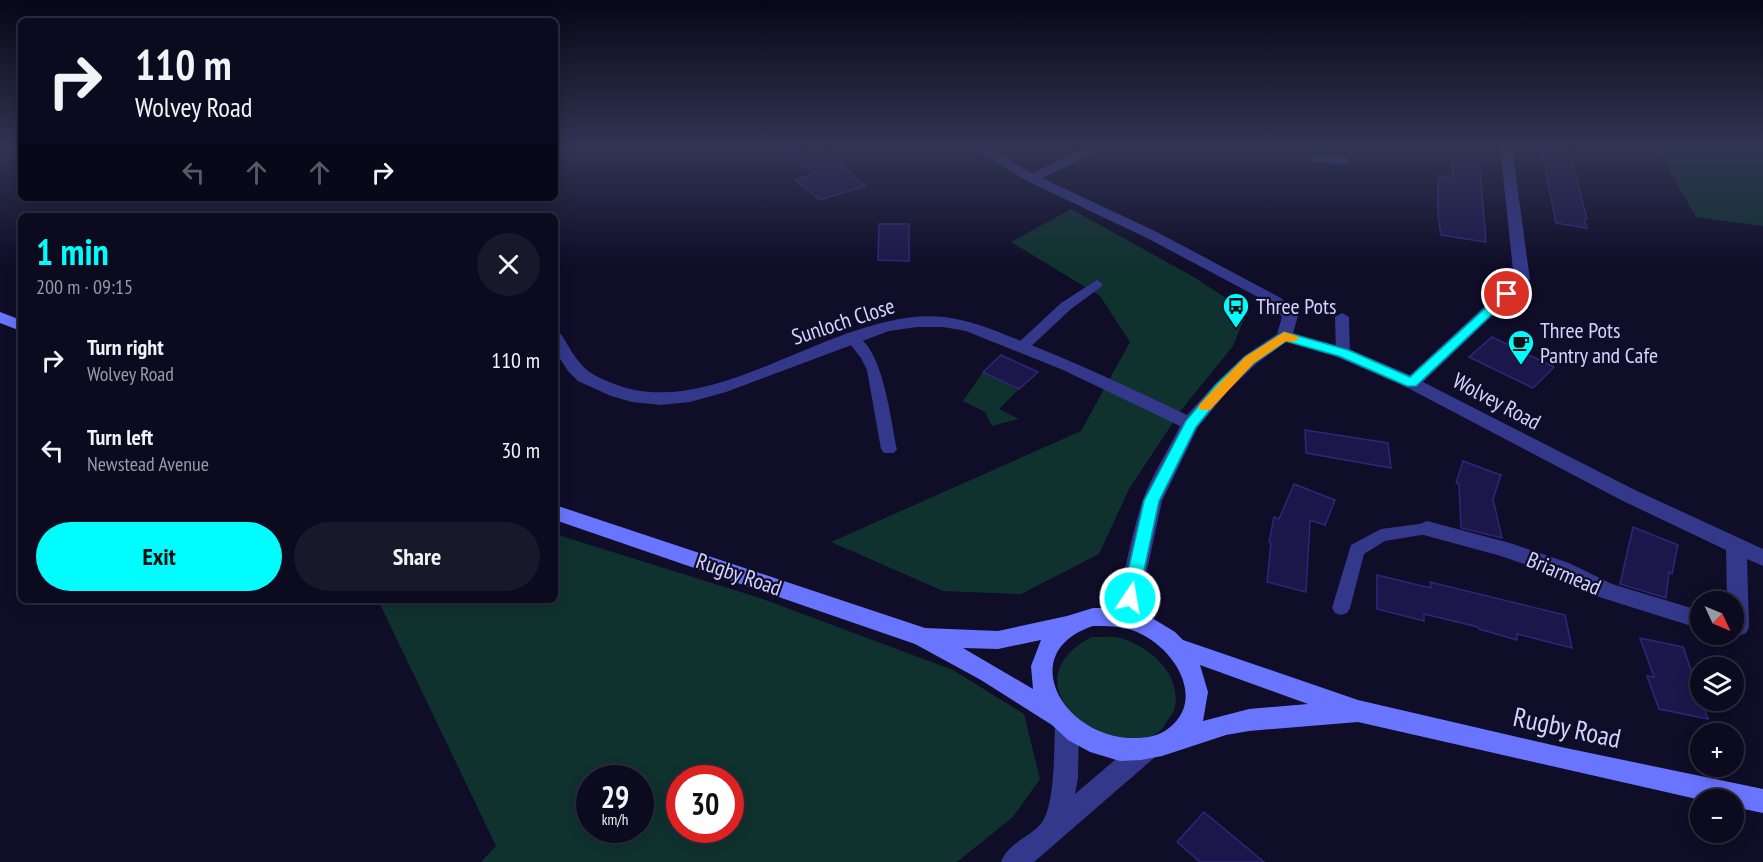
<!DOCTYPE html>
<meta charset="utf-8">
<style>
:root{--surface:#0b0a1e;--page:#19182b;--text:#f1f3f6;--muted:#9a9aa4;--line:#2b2b3c;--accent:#00fdfe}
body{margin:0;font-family:"PT Sans Narrow",sans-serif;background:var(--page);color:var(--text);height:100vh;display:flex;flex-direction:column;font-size:22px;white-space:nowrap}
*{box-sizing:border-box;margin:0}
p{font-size:20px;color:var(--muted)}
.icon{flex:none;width:33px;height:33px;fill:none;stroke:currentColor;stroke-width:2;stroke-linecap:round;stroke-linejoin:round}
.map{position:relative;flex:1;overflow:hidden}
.drawer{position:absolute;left:18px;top:213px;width:540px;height:390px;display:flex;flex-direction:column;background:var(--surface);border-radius:9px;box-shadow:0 3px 15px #0003,0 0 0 2px var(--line)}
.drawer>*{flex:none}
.banner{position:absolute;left:18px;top:18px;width:540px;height:183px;border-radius:9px;box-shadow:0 3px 15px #0003,0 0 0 2px var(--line);background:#0b0a1e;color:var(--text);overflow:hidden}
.needle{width:39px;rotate:134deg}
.tools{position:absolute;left:1690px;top:591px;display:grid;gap:12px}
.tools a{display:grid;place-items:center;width:54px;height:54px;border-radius:50%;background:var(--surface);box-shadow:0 3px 15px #0003,0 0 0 2px var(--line);font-size:30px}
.speed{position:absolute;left:576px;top:765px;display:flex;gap:12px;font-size:30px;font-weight:700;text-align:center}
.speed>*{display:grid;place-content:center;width:78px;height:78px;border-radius:50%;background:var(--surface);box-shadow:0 3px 15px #0003,0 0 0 2px var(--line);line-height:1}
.speed small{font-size:15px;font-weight:400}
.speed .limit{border:9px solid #d22;background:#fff;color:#111}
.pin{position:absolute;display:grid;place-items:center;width:51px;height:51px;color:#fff;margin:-26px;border:3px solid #fff;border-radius:50%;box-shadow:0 2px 6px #0007}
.me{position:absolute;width:66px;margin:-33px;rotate:12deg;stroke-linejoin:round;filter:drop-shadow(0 0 4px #0008)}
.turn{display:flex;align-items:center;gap:21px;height:126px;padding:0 18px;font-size:27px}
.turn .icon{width:78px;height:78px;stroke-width:2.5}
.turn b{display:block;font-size:42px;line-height:51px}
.lanes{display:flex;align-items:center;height:57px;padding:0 18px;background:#0003;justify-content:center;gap:30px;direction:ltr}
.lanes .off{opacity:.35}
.round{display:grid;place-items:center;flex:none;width:63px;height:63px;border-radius:32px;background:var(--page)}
.headline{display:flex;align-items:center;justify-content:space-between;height:102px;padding:0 18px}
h1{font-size:36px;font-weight:600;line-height:45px;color:var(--accent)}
.cta{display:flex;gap:12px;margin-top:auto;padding:12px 18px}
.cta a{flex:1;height:69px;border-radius:36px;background:var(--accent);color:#111;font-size:24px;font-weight:600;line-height:69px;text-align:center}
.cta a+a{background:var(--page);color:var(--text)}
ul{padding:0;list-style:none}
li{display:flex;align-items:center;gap:18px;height:90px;padding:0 18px}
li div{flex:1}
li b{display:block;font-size:22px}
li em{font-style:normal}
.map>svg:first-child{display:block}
.green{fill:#0f322e;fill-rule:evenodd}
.building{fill:#1c174b;stroke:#2f2679;stroke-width:1.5}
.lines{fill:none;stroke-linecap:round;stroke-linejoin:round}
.lane{fill:#33388b;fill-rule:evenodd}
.street{fill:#33388b;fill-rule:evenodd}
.secondary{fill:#6a75ff;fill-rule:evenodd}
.route{fill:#00fdfe;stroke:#00a4a5;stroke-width:1.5}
.slow{fill:#f59e0b}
.labels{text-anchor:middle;stroke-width:4.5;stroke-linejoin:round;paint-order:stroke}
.poi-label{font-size:22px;fill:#d4d3ff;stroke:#0f0d28;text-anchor:start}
.street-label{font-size:22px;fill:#d4d3ff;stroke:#0f0d28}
.near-street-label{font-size:27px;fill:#d4d3ff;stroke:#0f0d28}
</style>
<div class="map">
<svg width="1763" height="862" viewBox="0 0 1763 862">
<rect width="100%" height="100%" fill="#0f0d28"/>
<path class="green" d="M 1656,147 L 1763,147 L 1763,226 L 1696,217 Z
M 1071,209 L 1194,277 L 1247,312 L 1233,346 L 1182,409 L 1129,489 L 1099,554 L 1021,594 L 943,591 L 831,542 L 1081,431 L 1130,342 L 1100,296 L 1011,242 Z
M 983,372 L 1019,389 L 999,409 L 1019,419 L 992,426 L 985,412 L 963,401 Z
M 555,534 L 760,598 L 953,670 L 1024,714 L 1040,779 L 1013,817 L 957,862 L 481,862 L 496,846 L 378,600 L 555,600 ZM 640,778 L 640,830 L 590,830 L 590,778 ZM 680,778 L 730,778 L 730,830 L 680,830 Z
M 1092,637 C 1101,637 1111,636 1120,638 C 1149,646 1181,673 1175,707 C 1174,713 1169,718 1166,723 C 1153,747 1117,742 1095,734 C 1088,732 1081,722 1075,716 C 1044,686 1056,655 1092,637 Z"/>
<path class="building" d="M 821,147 L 865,186 L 820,200 L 795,180 L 815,174 L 791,157 Z
M 1451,147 L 1478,147 L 1486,242 L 1441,235 L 1438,216 L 1438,176 L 1453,179 Z
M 1541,147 L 1568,147 L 1587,219 L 1584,219 L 1587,228 L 1556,223 Z
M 879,224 L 909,224 L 909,261 L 878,260 Z
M 1492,337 L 1509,345 L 1554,367 L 1533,388 L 1469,357 Z
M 1001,355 L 1038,372 L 1019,389 L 983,372 Z
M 1305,430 L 1388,443 L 1391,468 L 1306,453 Z
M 1463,461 L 1501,475 L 1493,499 L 1502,538 L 1461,528 L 1459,484 L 1456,483 Z
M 1294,484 L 1335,500 L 1325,525 L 1310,520 L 1306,592 L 1267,582 L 1271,543 L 1269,542 L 1274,517 L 1279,519 Z
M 1633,527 L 1678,545 L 1672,574 L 1669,572 L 1666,598 L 1620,584 Z
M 1377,575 L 1431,588 L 1430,582 L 1565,615 L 1572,648 L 1517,634 L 1517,640 L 1479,629 L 1478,627 L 1424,614 L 1424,621 L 1377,609 Z
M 1640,638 L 1683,647 L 1708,719 L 1659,709 L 1647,676 L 1654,677 Z
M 1204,812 L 1264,862 L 1200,862 L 1177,842 Z"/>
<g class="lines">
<path class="lane" d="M 1097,280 L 1103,284 L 1101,287 L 1071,309 L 1027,350 L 1017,350 L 1015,347 L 1017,344 L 1061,303 Z
M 1342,313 L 1349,317 L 1350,353 L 1343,357 L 1336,353 L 1335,317 Z
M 853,335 C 883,343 891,423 897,449 L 894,453 L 884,453 L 881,449 L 867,370 L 861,358 L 846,339 Z
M 1427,523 L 1433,525 L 1435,529 L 1433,533 L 1385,541 L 1364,554 L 1350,608 L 1347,613 L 1341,615 L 1335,613 L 1332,608 L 1351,545 L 1381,529 Z"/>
<path class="street" d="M 972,147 L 986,147 L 1032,173 L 1087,147 L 1102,147 L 1100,150 L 1042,178 L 1157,232 L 1281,298 L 1298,316 L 1293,333 L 1349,349 L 1410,375 L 1514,279 L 1500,147 L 1512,147 L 1530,280 L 1423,382 L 1635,490 L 1763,549 L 1763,566 L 1747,559 L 1749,627 L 1746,633 L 1738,636 L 1732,634 L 1734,602 L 1727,602 L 1726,550 L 1621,500 L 1406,387 L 1337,357 L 1286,342 L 1256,364 L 1227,392 L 1198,427 L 1162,501 L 1141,598 L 1141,619 L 1138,625 L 1130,628 L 1122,625 C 1113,606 1135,525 1142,502 C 1151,476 1168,451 1180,426 L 1063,370 L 966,331 L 943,327 L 917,327 L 889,331 L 726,392 L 690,402 L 661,405 L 632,402 L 611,396 L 578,381 L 568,371 L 555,351 L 555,333 L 561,334 C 569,347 576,361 588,371 C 595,376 604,380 612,383 C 714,426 837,306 944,317 C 971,320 996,331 1021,341 C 1078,363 1132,389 1187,415 L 1215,384 L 1244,356 L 1277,334 L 1282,317 L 1271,304 L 1147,238 L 1027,181 Z
M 1315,154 L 1345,157 L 1351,161 L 1345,165 L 1310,161 L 1309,158 Z
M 1427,521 L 1510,543 L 1569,563 L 1612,584 L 1701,611 L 1701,629 L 1599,597 L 1555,575 L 1501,556 L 1420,534 L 1417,529 L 1420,524 Z
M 1067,714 L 1075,717 L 1079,725 L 1078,778 L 1075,794 L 1136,742 L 1145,739 L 1154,742 L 1157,750 L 1154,758 L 1034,862 L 1001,862 C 1009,841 1036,835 1044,819 C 1055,797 1054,750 1055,725 L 1059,717 Z"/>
<path class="secondary" d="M 0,312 L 21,320 L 21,331 L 0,323 Z
M 555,505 L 925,628 L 998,631 L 1067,616 L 1093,608 L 1118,608 L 1152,618 L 1175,632 L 1183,640 L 1358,700 L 1561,747 L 1763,789 L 1763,813 L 1734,807 L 1734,800 L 1701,800 L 1358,722 L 1249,731 L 1226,735 L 1162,756 L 1141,760 L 1120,761 L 1090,752 L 1068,740 L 1052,725 L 981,680 L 915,644 L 555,520 ZM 1093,626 C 1108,626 1123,626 1137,632 C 1173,647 1207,698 1169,728 C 1159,736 1147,738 1135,738 C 1063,739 1014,652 1093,626 ZM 1041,640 L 1031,666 L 1033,689 L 963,648 L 998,649 ZM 1200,665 L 1308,704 L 1249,709 L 1203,721 L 1208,692 Z"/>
</g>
<linearGradient id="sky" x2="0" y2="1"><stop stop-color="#080716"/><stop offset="0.55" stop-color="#313553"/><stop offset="1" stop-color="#313553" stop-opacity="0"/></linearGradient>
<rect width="1763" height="267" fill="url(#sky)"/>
<path class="route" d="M 1507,291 L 1513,294 L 1511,296 L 1416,386 L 1407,386 L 1339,356 L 1286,341 L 1254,363 L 1225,391 L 1196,427 L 1159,501 L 1138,598 L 1136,603 L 1130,604 L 1125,603 L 1122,598 L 1144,501 L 1186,421 L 1216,385 L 1245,357 L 1284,332 L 1348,350 L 1410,377 L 1503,292 Z"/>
<path class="slow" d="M 1284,332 L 1297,336 L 1299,339 L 1293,342 L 1286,341 L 1254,363 L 1210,410 L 1200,410 L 1198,407 L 1200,404 L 1245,357 Z"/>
<defs>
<g id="bus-pin" transform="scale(1.35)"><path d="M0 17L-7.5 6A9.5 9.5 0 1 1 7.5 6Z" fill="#00fdfe" stroke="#0f0d28"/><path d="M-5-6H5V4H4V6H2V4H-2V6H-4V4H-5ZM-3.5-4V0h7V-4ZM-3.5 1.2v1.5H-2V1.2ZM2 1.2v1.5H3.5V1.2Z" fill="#111"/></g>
<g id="cafe-pin" transform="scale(1.35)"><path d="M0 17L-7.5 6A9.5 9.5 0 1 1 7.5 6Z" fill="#00fdfe" stroke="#0f0d28"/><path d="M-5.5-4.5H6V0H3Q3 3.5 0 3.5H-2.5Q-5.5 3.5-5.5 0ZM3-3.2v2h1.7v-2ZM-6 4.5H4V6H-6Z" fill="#111"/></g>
</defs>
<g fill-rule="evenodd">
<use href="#bus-pin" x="1236" y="306"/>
<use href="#cafe-pin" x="1521" y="343"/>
</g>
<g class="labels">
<g class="poi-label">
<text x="1256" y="314">Three Pots</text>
<text x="1540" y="338">Three Pots<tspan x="1540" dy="25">Pantry and Cafe</tspan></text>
</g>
<g class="street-label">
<text transform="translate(843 321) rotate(-18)" y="8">Sunloch Close</text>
<text transform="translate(1497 401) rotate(28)" y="8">Wolvey Road</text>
<text transform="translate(1564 573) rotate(23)" y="8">Briarmead</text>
<text transform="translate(739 574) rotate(19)" y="8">Rugby Road</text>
</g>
<g class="near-street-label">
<text transform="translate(1567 728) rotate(12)" y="9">Rugby Road</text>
</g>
</g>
</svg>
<div class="tools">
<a><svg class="needle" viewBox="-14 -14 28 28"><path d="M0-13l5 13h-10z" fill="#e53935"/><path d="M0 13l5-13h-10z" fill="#9a9aa4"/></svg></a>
<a><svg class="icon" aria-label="layers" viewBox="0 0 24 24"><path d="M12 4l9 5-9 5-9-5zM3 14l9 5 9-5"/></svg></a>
<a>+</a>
<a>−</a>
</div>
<div class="speed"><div>29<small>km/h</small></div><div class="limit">30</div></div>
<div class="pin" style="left:1507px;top:294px;background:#d93025"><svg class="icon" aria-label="arrive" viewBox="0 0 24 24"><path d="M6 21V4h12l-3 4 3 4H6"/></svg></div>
<svg class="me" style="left:1130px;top:598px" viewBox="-20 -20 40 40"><circle r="17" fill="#00fdfe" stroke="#fff" stroke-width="3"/><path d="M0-11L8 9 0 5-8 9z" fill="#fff"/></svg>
<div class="banner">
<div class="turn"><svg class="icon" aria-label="right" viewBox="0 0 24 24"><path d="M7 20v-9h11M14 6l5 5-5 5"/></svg><div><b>110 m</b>Wolvey Road</div></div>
<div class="lanes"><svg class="icon off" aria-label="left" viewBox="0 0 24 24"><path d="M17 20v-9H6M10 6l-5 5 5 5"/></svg><svg class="icon off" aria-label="ahead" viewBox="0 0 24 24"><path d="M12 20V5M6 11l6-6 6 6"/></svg><svg class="icon off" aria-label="ahead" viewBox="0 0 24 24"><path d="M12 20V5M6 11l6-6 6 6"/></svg><svg class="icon" aria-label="right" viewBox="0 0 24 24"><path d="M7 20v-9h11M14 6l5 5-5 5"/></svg></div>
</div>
<section class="drawer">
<div class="headline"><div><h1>1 min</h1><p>200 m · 09:15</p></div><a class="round"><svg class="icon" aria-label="close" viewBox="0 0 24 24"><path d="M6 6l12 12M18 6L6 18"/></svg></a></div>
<ul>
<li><svg class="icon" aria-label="right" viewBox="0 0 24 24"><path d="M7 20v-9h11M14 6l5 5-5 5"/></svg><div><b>Turn right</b><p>Wolvey Road</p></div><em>110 m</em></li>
<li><svg class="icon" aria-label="left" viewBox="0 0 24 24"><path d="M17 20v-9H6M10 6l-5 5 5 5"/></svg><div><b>Turn left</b><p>Newstead Avenue</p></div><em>30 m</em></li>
</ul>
<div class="cta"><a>Exit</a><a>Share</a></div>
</section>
</div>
